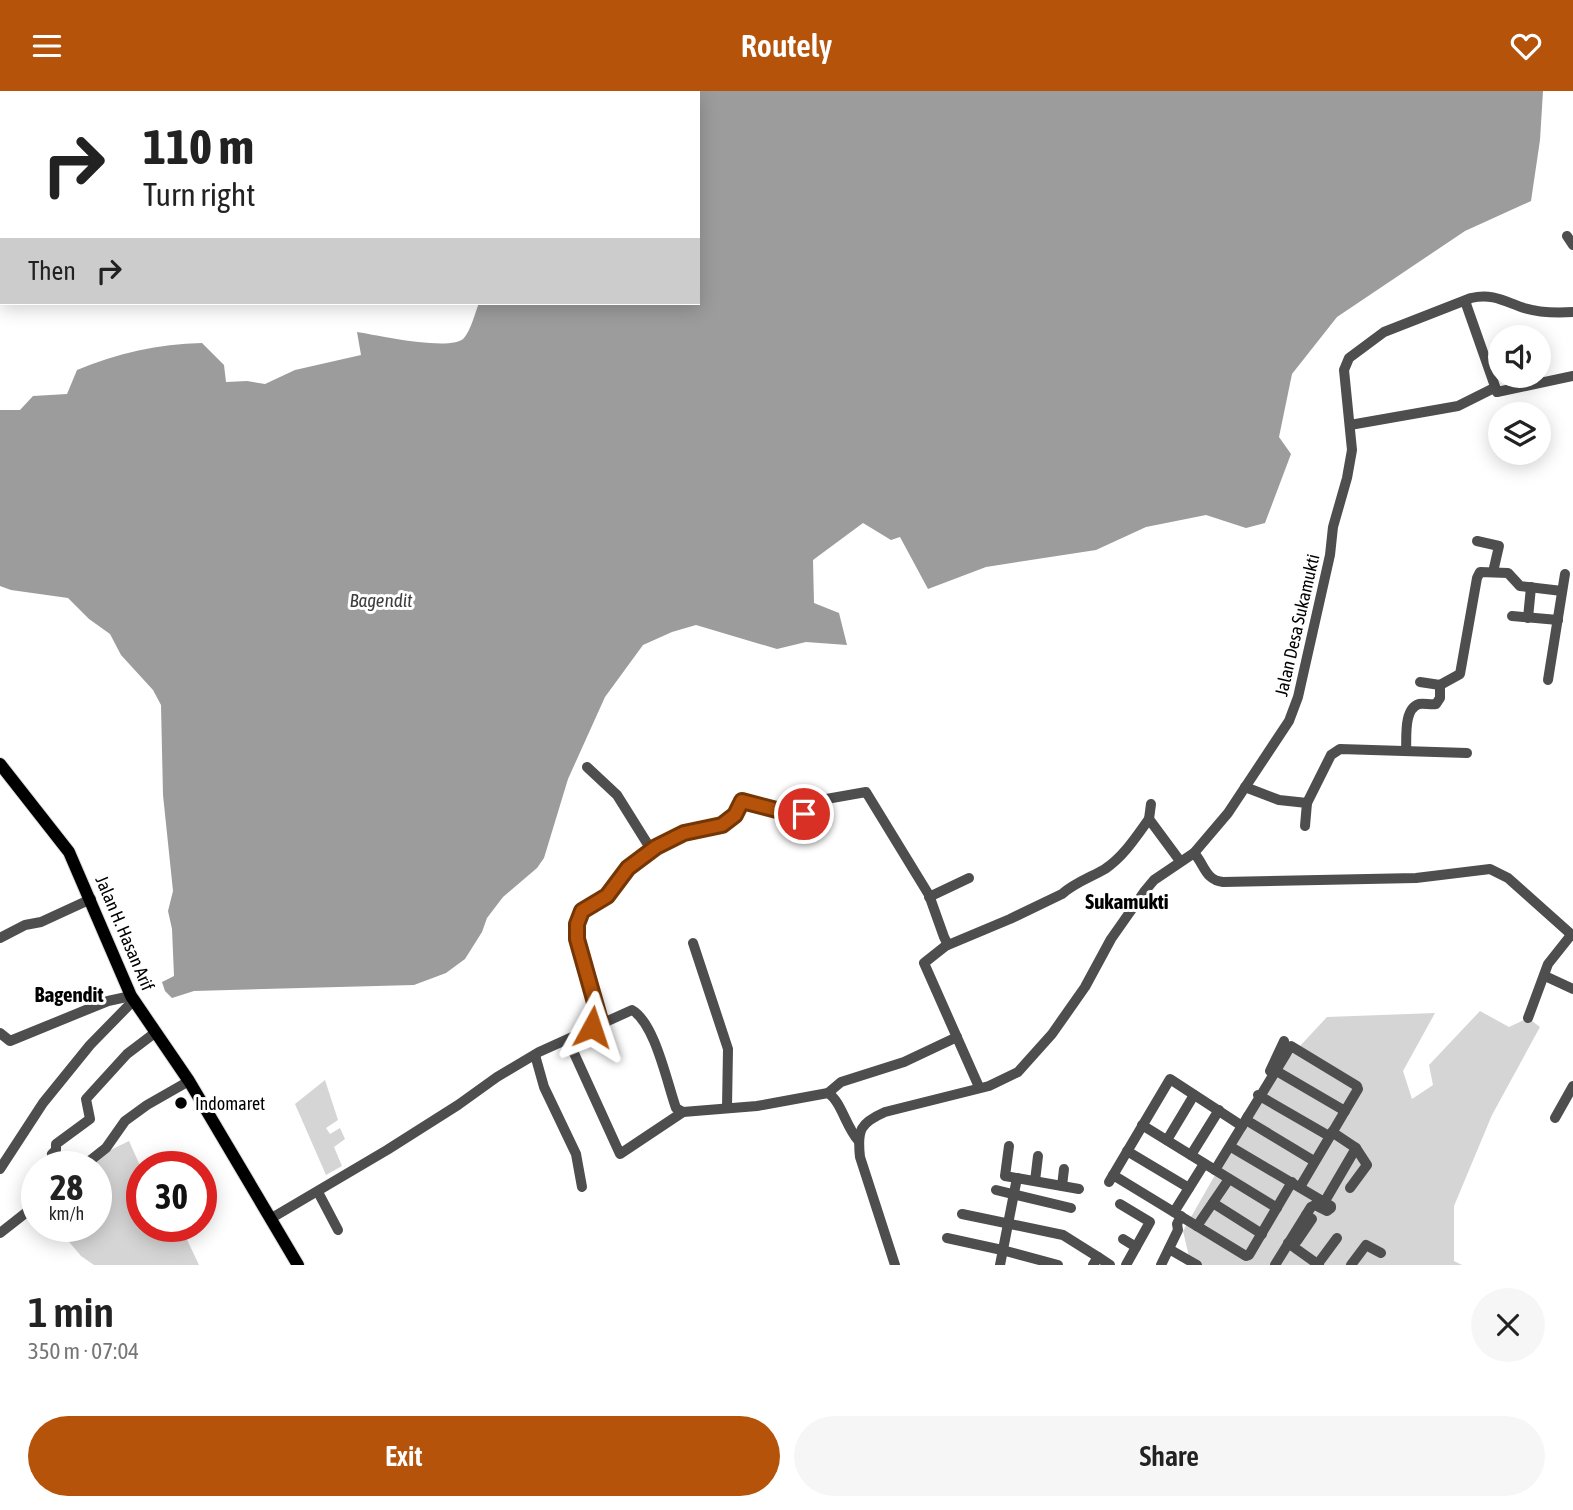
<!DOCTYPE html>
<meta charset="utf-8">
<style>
:root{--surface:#fff;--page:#f6f6f6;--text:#222;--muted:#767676;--accent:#b45309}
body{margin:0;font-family:"Asap Condensed",sans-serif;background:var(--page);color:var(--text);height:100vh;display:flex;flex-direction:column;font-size:26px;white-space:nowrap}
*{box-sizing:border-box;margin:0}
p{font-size:23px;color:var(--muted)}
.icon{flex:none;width:38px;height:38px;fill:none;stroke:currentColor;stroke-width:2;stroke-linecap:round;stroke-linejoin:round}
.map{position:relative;height:1174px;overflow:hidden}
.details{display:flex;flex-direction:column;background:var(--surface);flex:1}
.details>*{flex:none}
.hud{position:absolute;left:0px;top:0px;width:700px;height:214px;box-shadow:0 4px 18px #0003;background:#fff;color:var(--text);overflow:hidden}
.controls{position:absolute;left:1488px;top:234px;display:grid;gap:14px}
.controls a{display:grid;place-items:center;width:63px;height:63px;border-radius:50%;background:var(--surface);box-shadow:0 4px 18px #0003;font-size:35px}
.speed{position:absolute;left:21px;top:1060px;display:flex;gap:14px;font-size:35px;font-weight:700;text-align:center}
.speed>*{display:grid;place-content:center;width:91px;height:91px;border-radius:50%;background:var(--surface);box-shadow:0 4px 18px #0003;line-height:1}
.speed small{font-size:18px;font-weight:400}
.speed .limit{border:10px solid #d22;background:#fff;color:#111}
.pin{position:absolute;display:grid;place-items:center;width:60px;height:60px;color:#fff;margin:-30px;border:4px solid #fff;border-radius:50%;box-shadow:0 2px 7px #0007}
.me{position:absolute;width:77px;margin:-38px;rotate:5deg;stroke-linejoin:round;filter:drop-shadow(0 0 5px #0008)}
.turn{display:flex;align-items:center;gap:24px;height:147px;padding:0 28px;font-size:32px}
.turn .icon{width:91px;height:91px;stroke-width:2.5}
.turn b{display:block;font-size:49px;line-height:60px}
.then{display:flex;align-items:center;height:66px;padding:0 28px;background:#0003;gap:14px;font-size:26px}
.round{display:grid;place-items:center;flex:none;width:74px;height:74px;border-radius:37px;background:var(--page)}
.overview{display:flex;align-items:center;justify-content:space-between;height:119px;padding:0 28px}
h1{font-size:42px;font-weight:600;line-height:52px}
.action{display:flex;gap:14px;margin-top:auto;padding:14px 28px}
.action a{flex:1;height:80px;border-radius:42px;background:var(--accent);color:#fff;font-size:28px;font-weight:600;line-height:80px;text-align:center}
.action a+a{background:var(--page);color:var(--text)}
header{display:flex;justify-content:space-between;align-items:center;height:91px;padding:0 28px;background:var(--accent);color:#fff;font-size:32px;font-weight:600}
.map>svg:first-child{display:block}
.green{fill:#d5d5d5}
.water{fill:#9c9c9c}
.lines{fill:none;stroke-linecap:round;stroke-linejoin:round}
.major-casing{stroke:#dbdbdb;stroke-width:14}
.minor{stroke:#4e4e4e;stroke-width:10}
.major{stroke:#000;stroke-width:12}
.route-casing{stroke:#753606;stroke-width:18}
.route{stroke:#b45309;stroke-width:12}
.poi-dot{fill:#000;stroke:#fff;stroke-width:2.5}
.labels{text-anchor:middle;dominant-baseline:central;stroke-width:6;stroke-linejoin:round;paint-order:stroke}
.street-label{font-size:18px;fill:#000;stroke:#fff}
.poi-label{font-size:18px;fill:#000;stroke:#fff;text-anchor:start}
.water-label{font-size:19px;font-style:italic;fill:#3d3d3d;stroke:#fff}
.quarter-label{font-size:21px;font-weight:bold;fill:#000;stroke:#fff}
</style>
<header><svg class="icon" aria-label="menu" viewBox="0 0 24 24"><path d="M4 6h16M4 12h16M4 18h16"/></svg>Routely<svg class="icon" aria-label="heart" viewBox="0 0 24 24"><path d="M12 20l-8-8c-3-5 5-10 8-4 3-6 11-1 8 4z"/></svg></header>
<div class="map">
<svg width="1573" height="1174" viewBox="0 0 1573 1174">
<rect width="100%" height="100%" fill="#fff"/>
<!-- green -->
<g class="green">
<path d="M 1480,920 L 1509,936 L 1528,927 L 1540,936 L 1492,1024 L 1454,1115 L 1454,1170 L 1462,1174 L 1191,1174 L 1183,1140 L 1231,1056 L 1259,999 L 1327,926 L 1435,922 L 1403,980 L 1412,1008 L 1433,994 L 1429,974 Z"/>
<path d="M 325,989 L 338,1029 L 326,1037 L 330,1043 L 340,1037 L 345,1048 L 334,1056 L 342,1075 L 326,1084 L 295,1013 Z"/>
<path d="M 129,1050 L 142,1079 L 142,1136 L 181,1136 L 199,1174 L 94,1174 L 81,1165 L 59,1139 L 58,1136 L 96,1136 L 96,1076 L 85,1076 L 92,1068 Z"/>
</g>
<!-- water -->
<path class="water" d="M 595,0 L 1543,0 L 1540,49 L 1531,110 L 1465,140 L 1337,226 L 1292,283 L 1279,346 L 1291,363 L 1265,432 L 1246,437 L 1206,424 L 1146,436 L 1096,459 L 986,476 L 928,498 L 900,446 L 891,449 L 863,432 L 813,469 L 814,512 L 839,522 L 847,554 L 806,551 L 777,558 L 696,534 L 672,541 L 643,554 L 605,606 L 568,688 L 544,767 L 537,777 L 503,806 L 487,827 L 482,841 L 465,868 L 446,882 L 414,894 L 194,900 L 172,907 L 165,900 L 162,891 L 174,885 L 172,838 L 168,820 L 173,800 L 163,704 L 161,614 L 153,599 L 121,564 L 110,543 L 89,528 L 68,507 L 11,499 L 0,495 L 0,319 L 20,319 L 33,305 L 67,303 L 77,279 C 118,262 158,253 202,252 L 224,274 L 226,291 L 247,290 L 265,293 L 295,279 L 361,264 L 357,241 C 376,244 452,261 464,247 C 471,239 475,222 479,212 L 698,212 L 698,2 L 594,2 Z"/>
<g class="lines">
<!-- major casing -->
<g class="major-casing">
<path id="major" d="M 0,673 L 69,761 L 131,905 L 189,990 L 298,1174"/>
</g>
<!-- minor -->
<g class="minor">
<path d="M 55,0 L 55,2"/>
<path d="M 437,0 L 438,2"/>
<path d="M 539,0 L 539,2"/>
<path d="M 144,2 L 152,0"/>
<path d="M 334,2 L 337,0"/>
<path d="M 0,84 L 2,83"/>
<path d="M 1567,145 L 1573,154"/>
<path d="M 0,195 L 2,195"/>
<path d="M 1465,210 L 1497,301 L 1573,285"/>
<path d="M 1350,334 L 1458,315 L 1494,297"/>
<path d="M 1477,450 L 1499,455 L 1493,481"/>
<path d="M 1512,525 L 1558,529"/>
<path d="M 1528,527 L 1531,496"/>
<path d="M 1548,589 L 1565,483"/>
<path d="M 1420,591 L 1440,594"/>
<path d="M 1406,660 C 1407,648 1403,618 1419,613 C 1424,612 1431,614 1436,613 L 1440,607 L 1440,594 L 1460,583 L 1477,487 L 1480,481 L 1508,482 L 1520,495 L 1562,500"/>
<path d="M 587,676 L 617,704 L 652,760"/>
<path d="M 1245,696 L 1279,709 L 1307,712 L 1331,664 L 1340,658 L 1467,662"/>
<path d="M 1151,713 L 1149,728 L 1180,770"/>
<path d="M 1305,735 L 1307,712"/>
<path d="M 1194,762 C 1205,774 1205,789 1223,791 L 1416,787 L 1490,778 L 1508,787 L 1573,845"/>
<path d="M 929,806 L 969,787"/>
<path d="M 0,847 L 25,834 L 41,831 L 91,808"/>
<path d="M 693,852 L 728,958 L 727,1016"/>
<path d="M 948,853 L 924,872 L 979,996"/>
<path d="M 1545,885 L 1573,898"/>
<path d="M 1528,927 L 1548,873 L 1571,844"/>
<path d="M 601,933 L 577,848 L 577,833 L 582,820 L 607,805 L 628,777 L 656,756 L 684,742 L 721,734 L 735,724 L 742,710 L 800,725 L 815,710 L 866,701 L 929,804 L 944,846 L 948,854 L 1010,828 L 1062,803 C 1074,792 1091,786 1105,778 C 1124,765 1136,746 1149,728"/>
<path d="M 0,942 L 10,950 L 108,910 L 131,905"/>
<path d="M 568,949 L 620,1063 L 683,1021"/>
<path d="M 535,964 L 544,996 L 576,1063 L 582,1096"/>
<path d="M 1273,978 L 1345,1020"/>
<path d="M 1270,980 L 1284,950"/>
<path d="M 828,1002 L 841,991 L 904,971 L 957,946"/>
<path d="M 1258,1004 L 1329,1045"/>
<path d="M 1248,1025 L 1246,1029 L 1314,1070"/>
<path d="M 1555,1027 L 1573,995"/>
<path d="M 1142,1034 L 1215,1079 L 1291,955 L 1357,995 L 1358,998 L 1300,1096"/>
<path d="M 1332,1041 L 1356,1057 L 1367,1074 L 1350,1097"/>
<path d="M 1167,1049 L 1194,1004"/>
<path d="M 1009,1055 L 1005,1085 L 1079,1098"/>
<path d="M 1231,1056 L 1331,1115 L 1331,1117 L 1327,1120 L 1315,1114 L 1311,1116 L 1275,1174"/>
<path d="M 1127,1060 L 1189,1097"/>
<path d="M 1191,1064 L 1219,1019"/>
<path d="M 62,1076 L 52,1063 L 56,1059 L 56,1053 L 90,1028 L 86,1008 L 127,963 L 156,941"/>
<path d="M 82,1076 L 106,1057 L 125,1030 L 147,1014 L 189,990"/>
<path d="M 0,1078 L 43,1012 L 90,954 L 134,909"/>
<path d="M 1215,1079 L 1277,1117"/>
<path d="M 1113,1084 L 1246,1165 L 1249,1164 L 1292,1091"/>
<path d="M 1035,1090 L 1038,1065"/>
<path d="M 1109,1091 L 1170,988 L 1242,1035"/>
<path d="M 1062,1095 L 1064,1078"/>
<path d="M 996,1099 L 1071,1117"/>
<path d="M 318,1101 L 338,1139"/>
<path d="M 1325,1110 L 1356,1057"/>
<path d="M 1213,1112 L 1262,1143"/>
<path d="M 1120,1113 L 1150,1131 L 1126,1174"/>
<path d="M 1174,1121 L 1204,1073"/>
<path d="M 962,1123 L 1063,1144 L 1098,1166"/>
<path d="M 270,1128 L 387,1059 L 458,1014 L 497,986 L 539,961 L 632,919 C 655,932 667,992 676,1017 L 683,1021 L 757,1015 L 828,1002 C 841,1010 846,1036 858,1049"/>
<path d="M 1197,1135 L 1229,1088"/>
<path d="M 0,1142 L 37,1113"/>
<path d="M 947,1147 L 1002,1159 L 1058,1174"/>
<path d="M 1123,1148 L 1136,1156"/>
<path d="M 1297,1150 L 1312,1128 L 1306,1124"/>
<path d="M 1288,1152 L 1319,1174"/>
<path d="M 1169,1158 L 1197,1174"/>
<path d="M 895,1174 L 860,1066 C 857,1039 860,1032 885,1021 L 989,995 L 1018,981 L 1052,943 L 1085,896 L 1111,848 L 1144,801 L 1154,789 L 1194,762 L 1228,722 L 1289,630 L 1298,606 L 1330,464 L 1333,436 L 1347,387 L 1352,359 L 1344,279 L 1349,267 L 1384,241 L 1471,207 C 1492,202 1504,210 1524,217 C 1540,222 1556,222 1573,221"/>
<path d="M 1000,1174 L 1017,1087"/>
<path d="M 1093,1174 L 1098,1166 L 1110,1174"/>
<path d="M 1161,1174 L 1178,1139 L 1177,1133 L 1181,1125"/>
<path d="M 1317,1174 L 1337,1147"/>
<path d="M 1351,1174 L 1366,1154 L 1381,1162"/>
</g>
<!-- major -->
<use href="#major" class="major"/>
</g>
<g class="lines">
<!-- route casing -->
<g class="route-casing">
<path id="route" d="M 592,936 L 601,933 L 577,848 L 577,833 L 582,820 L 607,805 L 628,777 L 656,756 L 684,742 L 722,734 L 735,724 L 742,710 L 800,725 L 804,723"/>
</g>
<!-- route -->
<use href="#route" class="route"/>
</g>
<!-- markers -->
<circle class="poi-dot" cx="181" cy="1012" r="7"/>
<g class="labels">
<!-- street labels -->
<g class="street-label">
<text transform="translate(1297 534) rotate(-77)">Jalan Desa Sukamukti</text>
<text transform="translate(125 842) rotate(67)">Jalan H. Hasan Arif</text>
</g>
<!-- poi labels -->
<g class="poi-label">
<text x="195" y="1012">Indomaret</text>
</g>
<!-- water labels -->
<g class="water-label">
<text x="381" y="509">Bagendit</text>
</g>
<!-- quarter labels -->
<g class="quarter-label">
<text x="1127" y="810">Sukamukti</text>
<text x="69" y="903">Bagendit</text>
</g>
</g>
</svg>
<div class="controls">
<a><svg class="icon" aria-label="sound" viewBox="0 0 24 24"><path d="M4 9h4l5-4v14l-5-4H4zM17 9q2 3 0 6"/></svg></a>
<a><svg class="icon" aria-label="layers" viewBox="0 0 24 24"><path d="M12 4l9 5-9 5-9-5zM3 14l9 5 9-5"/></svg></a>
</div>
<div class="speed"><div>28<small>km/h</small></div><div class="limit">30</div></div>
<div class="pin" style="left:804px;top:723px;background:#d93025"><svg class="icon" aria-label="arrive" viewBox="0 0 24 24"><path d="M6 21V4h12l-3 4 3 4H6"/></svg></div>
<svg class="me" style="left:592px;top:936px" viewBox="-20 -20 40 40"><path d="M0-17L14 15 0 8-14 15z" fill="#b45309" stroke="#fff" stroke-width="4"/></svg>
<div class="hud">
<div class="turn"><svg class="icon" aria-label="right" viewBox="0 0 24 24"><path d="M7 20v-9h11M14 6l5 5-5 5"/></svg><div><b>110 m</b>Turn right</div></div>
<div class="then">Then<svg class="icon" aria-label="right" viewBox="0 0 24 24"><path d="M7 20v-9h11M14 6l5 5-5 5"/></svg></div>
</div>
</div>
<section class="details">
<div class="overview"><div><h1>1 min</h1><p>350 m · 07:04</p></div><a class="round"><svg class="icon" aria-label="close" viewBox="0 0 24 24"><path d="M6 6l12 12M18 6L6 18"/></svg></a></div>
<div class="action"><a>Exit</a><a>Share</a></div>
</section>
